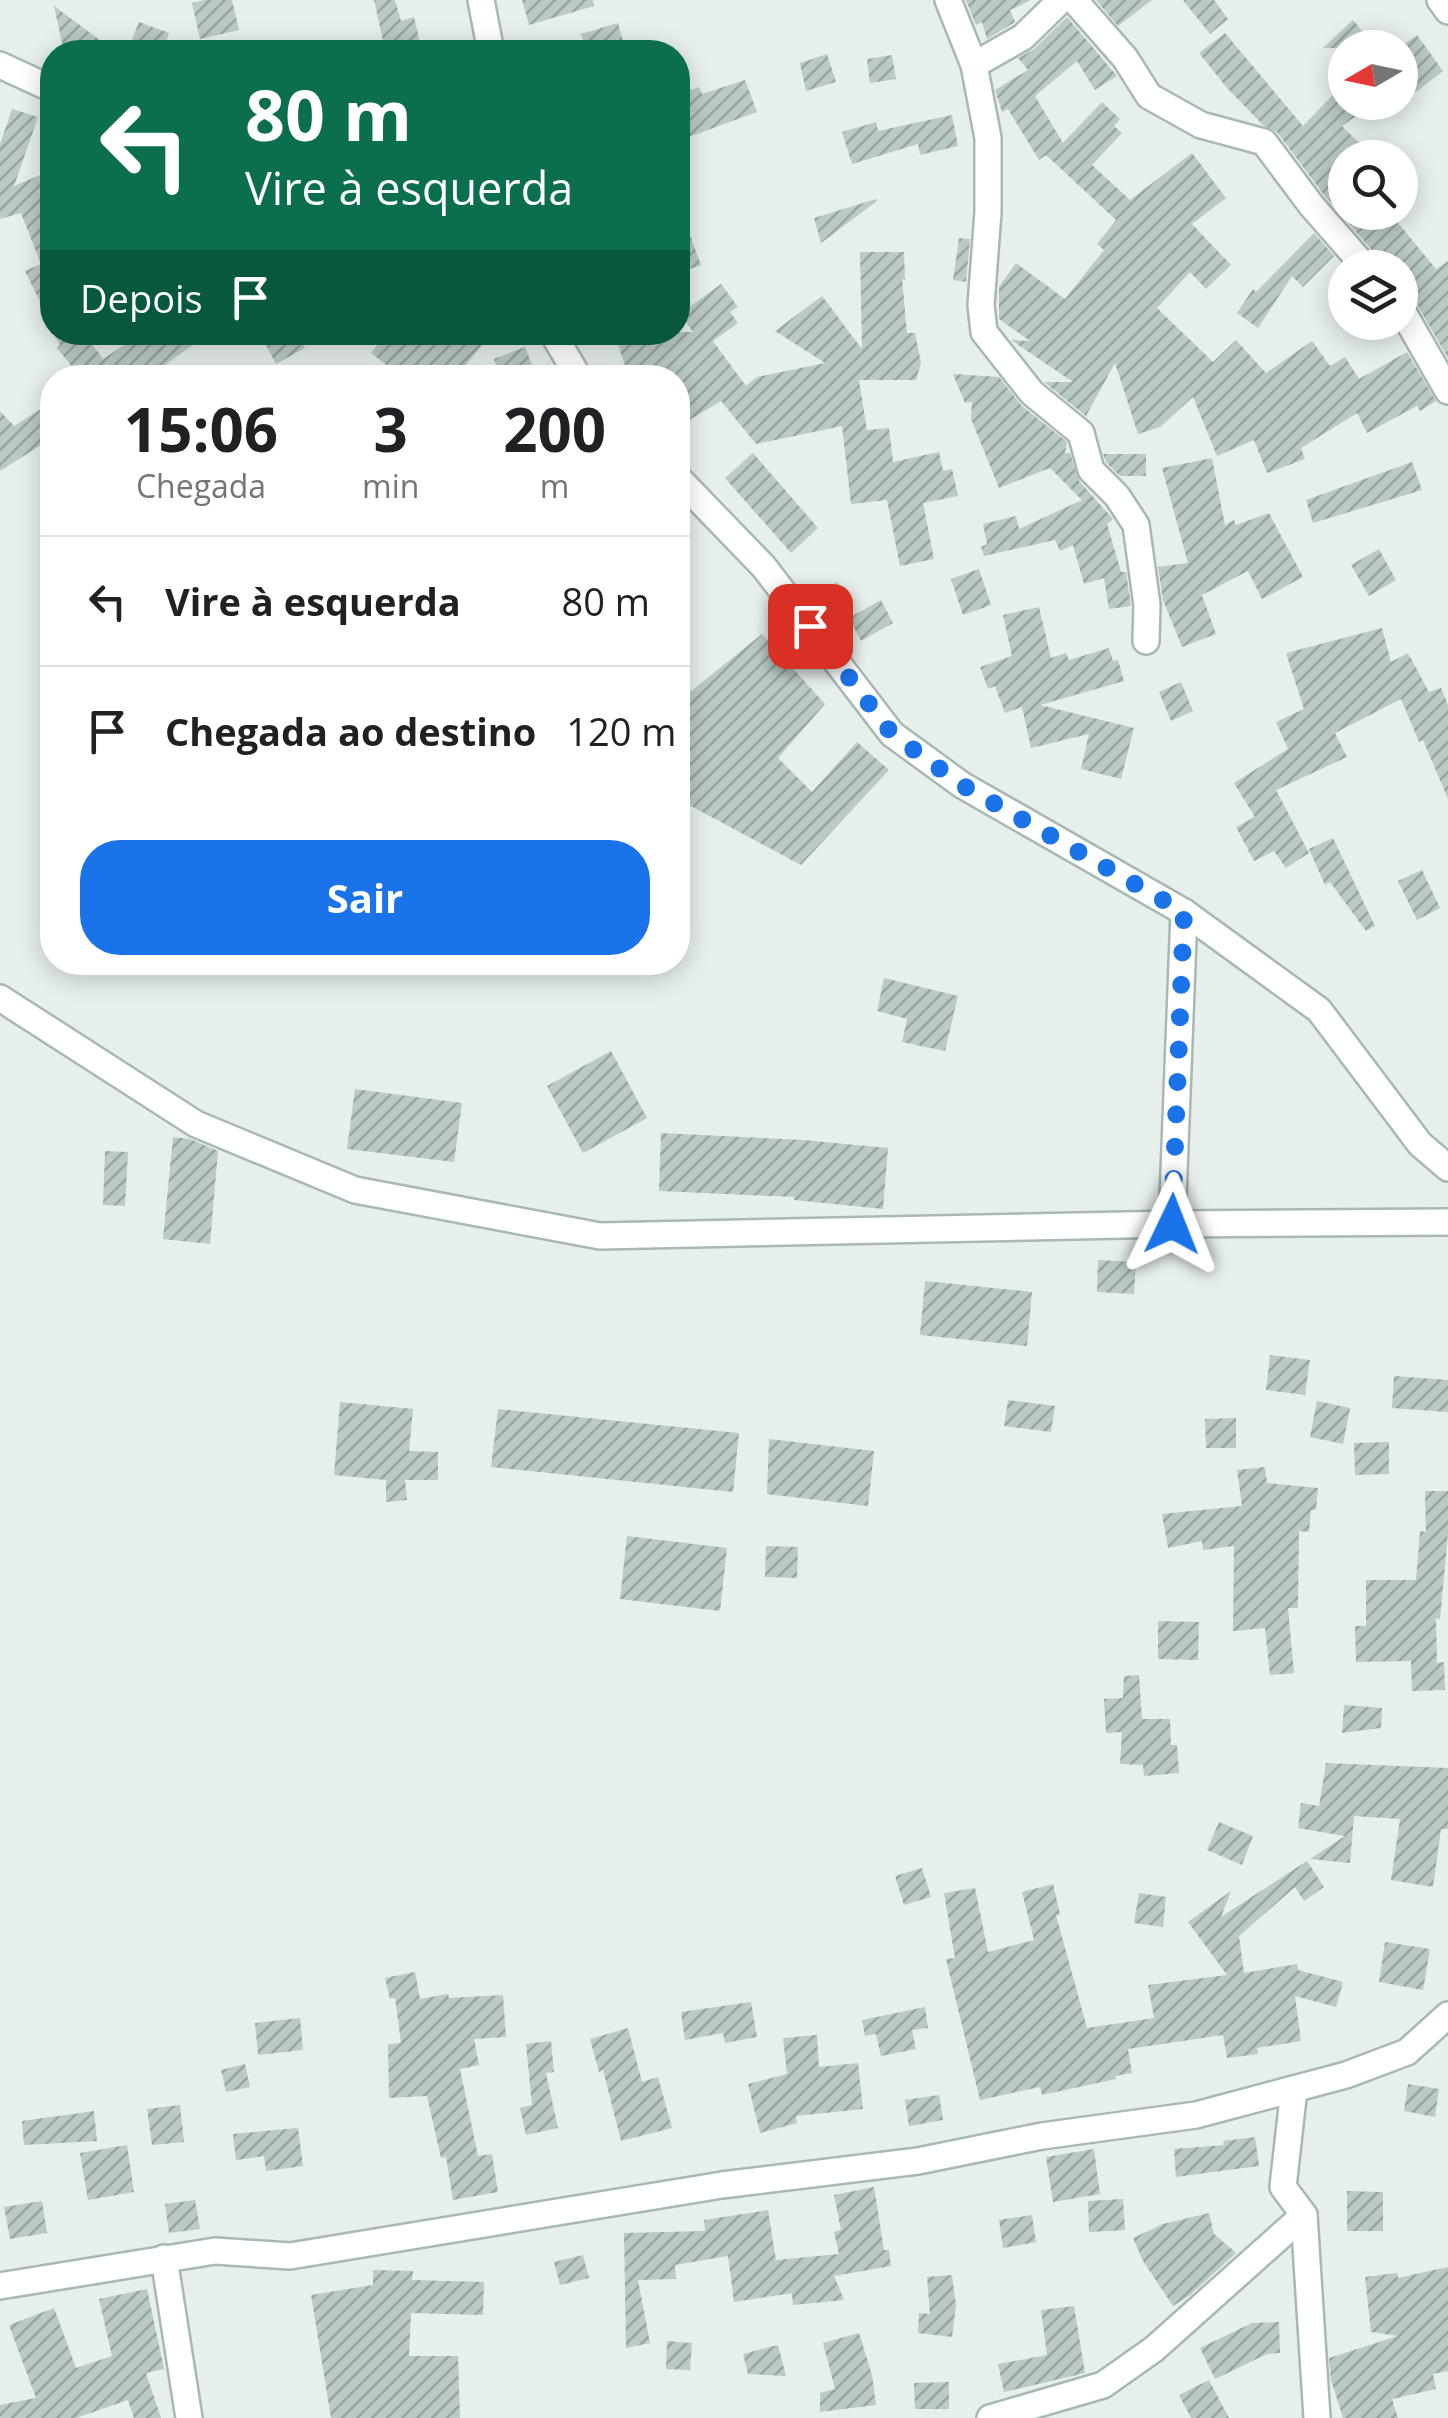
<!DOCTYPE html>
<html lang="pt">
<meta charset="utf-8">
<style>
:root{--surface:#fff;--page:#f2f2f2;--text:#202124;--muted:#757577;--line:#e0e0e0;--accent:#1a73e8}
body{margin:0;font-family:"Open Sans",sans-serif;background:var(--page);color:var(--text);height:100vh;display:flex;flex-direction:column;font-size:38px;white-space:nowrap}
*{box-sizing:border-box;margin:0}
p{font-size:32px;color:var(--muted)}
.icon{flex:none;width:55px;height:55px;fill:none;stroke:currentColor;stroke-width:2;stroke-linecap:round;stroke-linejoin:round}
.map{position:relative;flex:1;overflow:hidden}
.panel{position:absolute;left:40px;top:365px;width:650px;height:610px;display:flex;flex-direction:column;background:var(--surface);border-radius:40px;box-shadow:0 5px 25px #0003}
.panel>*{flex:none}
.top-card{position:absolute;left:40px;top:40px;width:650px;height:305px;border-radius:40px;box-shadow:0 5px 25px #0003;background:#0b6e4f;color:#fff;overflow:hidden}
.needle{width:65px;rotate:261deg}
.buttons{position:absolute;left:1328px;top:30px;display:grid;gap:20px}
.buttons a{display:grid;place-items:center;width:90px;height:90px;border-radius:50%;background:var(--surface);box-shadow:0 5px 25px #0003;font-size:50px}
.pin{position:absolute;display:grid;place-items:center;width:85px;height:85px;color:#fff;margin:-42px;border-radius:20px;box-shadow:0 5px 15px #0006}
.me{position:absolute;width:110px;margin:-55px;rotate:2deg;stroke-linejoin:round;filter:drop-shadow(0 0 8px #0008)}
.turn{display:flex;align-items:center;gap:35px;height:210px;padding:0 40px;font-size:45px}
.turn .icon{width:130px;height:130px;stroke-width:2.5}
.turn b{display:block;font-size:70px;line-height:85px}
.then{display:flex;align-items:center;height:95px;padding:0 40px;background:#0003;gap:20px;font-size:38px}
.eta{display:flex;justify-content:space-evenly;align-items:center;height:170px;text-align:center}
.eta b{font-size:60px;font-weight:700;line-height:70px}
.action{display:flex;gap:20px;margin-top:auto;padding:20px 40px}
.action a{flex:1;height:115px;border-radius:40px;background:var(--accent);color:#fff;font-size:40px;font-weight:700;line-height:115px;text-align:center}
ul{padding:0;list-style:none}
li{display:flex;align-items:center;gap:30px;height:130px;padding:0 40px;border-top:2px solid var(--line)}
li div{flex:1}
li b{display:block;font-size:38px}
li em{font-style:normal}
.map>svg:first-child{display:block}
.building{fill:url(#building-hatch)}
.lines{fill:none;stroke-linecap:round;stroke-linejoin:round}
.minor-casing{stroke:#a8b8b2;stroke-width:30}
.minor{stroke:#fff;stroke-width:25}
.route{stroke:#1a73e8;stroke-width:18;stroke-dasharray:0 32.4}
</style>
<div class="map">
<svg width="1448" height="2418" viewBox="0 0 1448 2418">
<defs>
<pattern id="building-hatch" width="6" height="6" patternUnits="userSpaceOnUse" patternTransform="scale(2.5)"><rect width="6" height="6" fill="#bbcac4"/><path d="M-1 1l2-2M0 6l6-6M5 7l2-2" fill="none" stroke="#98a6a0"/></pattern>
</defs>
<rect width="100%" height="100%" fill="#e6efeb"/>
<!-- building -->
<g class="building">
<path d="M 205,0 L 232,0 L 239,30 L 200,39 L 192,3 Z"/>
<path d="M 374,0 L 395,0 L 401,21 L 414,17 L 420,42 L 385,50 Z"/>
<path d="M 522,0 L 593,0 L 594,6 L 529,25 Z"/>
<path d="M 966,0 L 1031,0 L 1010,10 L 1015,22 L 987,39 L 982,22 L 976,25 Z"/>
<path d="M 1096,0 L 1152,0 L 1118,26 Z"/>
<path d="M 1183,0 L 1214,0 L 1228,19 L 1210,34 Z"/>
<path d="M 54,6 L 116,52 L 64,52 Z"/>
<path d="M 1067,17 L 1117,76 L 1095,90 L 1077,61 L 1035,96 L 1063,143 L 1102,102 L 1120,119 L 1114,126 L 1122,133 L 1092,165 L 1130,200 L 1192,153 L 1226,198 L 1192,224 L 1231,265 L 1206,289 L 1190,272 L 1157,308 L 1213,362 L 1236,340 L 1266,373 L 1312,341 L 1330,366 L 1345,357 L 1359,379 L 1407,352 L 1436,401 L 1420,411 L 1417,406 L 1367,433 L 1357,413 L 1301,448 L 1305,459 L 1267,473 L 1254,440 L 1217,456 L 1193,397 L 1160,427 L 1138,434 L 1115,363 L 1086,416 L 1044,382 L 1073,382 L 1011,340 L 1030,341 L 999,319 L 999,287 L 1016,263 L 1065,299 L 1104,250 L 1097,244 L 1116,220 L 1046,155 L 1039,160 L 1008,109 L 1002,112 L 995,90 L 1028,70 L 1018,58 L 1034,49 Z"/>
<path d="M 1353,20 L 1377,48 L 1323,48 Z"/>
<path d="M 139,22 L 169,33 L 163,52 L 127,52 Z"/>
<path d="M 618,23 L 625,48 L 608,52 L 587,52 L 581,34 Z"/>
<path d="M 1225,33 L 1303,126 L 1345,82 L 1345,102 L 1376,102 L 1342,126 L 1362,146 L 1350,158 L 1345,158 L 1345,212 L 1389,212 L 1436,269 L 1448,261 L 1448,358 L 1414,299 L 1400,281 L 1400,268 L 1382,268 L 1378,257 L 1324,195 L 1277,132 L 1263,125 L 1227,88 L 1199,53 Z"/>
<path d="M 1417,35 L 1443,71 L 1412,95 L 1400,79 L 1400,47 Z"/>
<path d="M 827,54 L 836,82 L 806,91 L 800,63 Z"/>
<path d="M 892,55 L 896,79 L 870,83 L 867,59 Z"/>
<path d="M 745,80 L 757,112 L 678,141 L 678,95 L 699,87 L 702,94 Z"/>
<path d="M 12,109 L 38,117 L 14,186 L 52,170 L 52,326 L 25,271 L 41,264 L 21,213 L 0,219 L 0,144 Z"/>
<path d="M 952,115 L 958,146 L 920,155 L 918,144 L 852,164 L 842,132 L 876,122 L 878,131 Z"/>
<path d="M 876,199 L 877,201 L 821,243 L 814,218 Z"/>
<path d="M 680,208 L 701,265 L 678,273 L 678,209 Z"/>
<path d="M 1314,233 L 1334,256 L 1303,287 L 1292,276 L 1258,328 L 1237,313 L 1253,289 L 1256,292 Z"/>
<path d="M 959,238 L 970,239 L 966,282 L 953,280 Z"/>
<path d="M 860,252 L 904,252 L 905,280 L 902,279 L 907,333 L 915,333 L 921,363 L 916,380 L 859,380 L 867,430 L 889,428 L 893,462 L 939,452 L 943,471 L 952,469 L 958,496 L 923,503 L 934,559 L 900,566 L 887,500 L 851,504 L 842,426 L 756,444 L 721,401 L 678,427 L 678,378 L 629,378 L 614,332 L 693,332 L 680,314 L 721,284 L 738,307 L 730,312 L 738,323 L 713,341 L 746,386 L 757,377 L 825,363 L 775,331 L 822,296 L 862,349 Z"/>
<path d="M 52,332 L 83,332 L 103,359 L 144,332 L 211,332 L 166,364 L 170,378 L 72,378 L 78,374 L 57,348 L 60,345 Z"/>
<path d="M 289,332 L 297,332 L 305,348 L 276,364 L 266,345 Z"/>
<path d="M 387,332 L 493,332 L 455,378 L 403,378 L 371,353 Z"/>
<path d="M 525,347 L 537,378 L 501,378 L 494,359 Z"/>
<path d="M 953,374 L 999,377 L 1022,406 L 1067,442 L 1065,453 L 1070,453 L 1079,481 L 1113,519 L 1107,524 L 1121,572 L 1126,572 L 1131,606 L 1109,609 L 1104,578 L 1084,584 L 1073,545 L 1060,551 L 1055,540 L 984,556 L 981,547 L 987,544 L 983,524 L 1016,516 L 1019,529 L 1082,500 L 1050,468 L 999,488 L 971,419 L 972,402 L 965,403 Z"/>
<path d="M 52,402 L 52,438 L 0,471 L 0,411 L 14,426 Z"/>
<path d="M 753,453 L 818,528 L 791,553 L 725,478 Z"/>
<path d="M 1103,454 L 1146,454 L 1146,476 L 1120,476 L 1106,462 Z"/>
<path d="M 1212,458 L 1225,525 L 1234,520 L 1236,525 L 1269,513 L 1303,577 L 1262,599 L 1248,571 L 1202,595 L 1216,634 L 1182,647 L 1163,600 L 1158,567 L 1188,563 L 1162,468 Z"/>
<path d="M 1412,462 L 1422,490 L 1313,523 L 1306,500 Z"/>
<path d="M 1379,549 L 1396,580 L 1369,596 L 1351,565 Z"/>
<path d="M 979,569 L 991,605 L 963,615 L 951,579 Z"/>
<path d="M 837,582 L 853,608 L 831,622 L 815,596 Z"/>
<path d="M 881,600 L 893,623 L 861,641 L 849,618 Z"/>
<path d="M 1039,607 L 1051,658 L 1066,653 L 1069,660 L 1109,648 L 1113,661 L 1118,660 L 1124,681 L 1040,705 L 1134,728 L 1121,779 L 1081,769 L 1089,734 L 1031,748 L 1022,707 L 1005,713 L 995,686 L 988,689 L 980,667 L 1012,656 L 1003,615 Z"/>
<path d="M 1382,628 L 1391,662 L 1408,653 L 1429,692 L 1441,688 L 1448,705 L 1448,799 L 1423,740 L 1419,742 L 1401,699 L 1335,733 L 1347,757 L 1276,790 L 1309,853 L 1286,868 L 1274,851 L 1254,861 L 1236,827 L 1255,817 L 1234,783 L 1288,749 L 1276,722 L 1304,709 L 1286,653 Z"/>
<path d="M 762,634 L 825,704 L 778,758 L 812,792 L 857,742 L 889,770 L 801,865 L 678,799 L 678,681 L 690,692 Z"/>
<path d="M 1181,682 L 1193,711 L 1171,721 L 1159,692 Z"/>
<path d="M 1333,838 L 1375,926 L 1366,931 L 1330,882 L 1325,885 L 1309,849 Z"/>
<path d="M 1422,870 L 1440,908 L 1417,920 L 1398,881 Z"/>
<path d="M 884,978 L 958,996 L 945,1051 L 902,1042 L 907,1019 L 877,1011 Z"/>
<path d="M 611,1051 L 647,1118 L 583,1153 L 547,1086 Z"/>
<path d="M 355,1089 L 462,1103 L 454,1162 L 347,1149 Z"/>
<path d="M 661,1133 L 803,1140 L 888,1148 L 883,1209 L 794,1200 L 794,1197 L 659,1191 Z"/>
<path d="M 173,1137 L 190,1139 L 218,1151 L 210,1244 L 163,1239 Z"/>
<path d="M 105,1151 L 128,1152 L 125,1206 L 103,1205 Z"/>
<path d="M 1098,1260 L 1136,1262 L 1134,1294 L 1097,1292 Z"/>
<path d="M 925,1281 L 1032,1292 L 1027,1346 L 920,1335 Z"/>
<path d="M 1270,1355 L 1310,1360 L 1305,1395 L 1266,1390 Z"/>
<path d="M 1394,1376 L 1448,1380 L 1448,1412 L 1392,1408 Z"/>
<path d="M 1008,1400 L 1055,1406 L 1051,1432 L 1004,1426 Z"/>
<path d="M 1317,1401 L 1350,1408 L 1343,1444 L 1310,1437 Z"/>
<path d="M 340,1402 L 413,1409 L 409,1451 L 438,1452 L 438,1480 L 405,1480 L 407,1500 L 386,1502 L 386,1480 L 334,1475 Z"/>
<path d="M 498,1409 L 739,1433 L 733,1492 L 491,1467 Z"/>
<path d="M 1236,1418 L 1236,1448 L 1206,1448 L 1205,1419 Z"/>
<path d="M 769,1439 L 874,1451 L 868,1506 L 767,1494 Z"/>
<path d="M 1389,1442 L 1389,1474 L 1355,1475 L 1354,1443 Z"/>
<path d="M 1265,1467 L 1267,1483 L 1318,1488 L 1316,1510 L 1311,1510 L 1309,1532 L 1299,1531 L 1298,1608 L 1288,1608 L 1294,1673 L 1270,1675 L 1265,1628 L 1233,1631 L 1234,1546 L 1203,1550 L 1202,1541 L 1168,1548 L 1162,1514 L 1242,1506 L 1237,1470 Z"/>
<path d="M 1425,1491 L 1448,1491 L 1448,1533 L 1440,1619 L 1436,1618 L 1437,1663 L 1444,1662 L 1445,1690 L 1412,1691 L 1411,1661 L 1356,1662 L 1355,1626 L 1366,1626 L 1366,1580 L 1416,1580 L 1420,1531 L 1426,1532 Z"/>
<path d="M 627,1536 L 727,1548 L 720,1611 L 620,1599 Z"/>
<path d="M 766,1546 L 798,1547 L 797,1578 L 765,1577 Z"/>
<path d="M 1158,1621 L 1199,1622 L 1198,1660 L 1158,1659 Z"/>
<path d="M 1139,1675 L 1142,1719 L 1170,1719 L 1171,1745 L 1177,1745 L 1179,1773 L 1144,1776 L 1143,1765 L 1120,1764 L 1122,1732 L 1106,1733 L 1104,1699 L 1123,1698 L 1124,1676 Z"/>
<path d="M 1344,1705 L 1382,1708 L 1381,1728 L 1342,1733 Z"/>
<path d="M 1326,1763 L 1448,1768 L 1448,1829 L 1441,1829 L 1433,1887 L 1391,1880 L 1400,1819 L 1354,1816 L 1350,1863 L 1310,1859 L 1345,1836 L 1298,1828 L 1301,1803 L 1319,1806 Z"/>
<path d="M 1219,1822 L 1253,1836 L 1242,1865 L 1207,1850 Z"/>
<path d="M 1307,1861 L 1324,1887 L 1304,1901 L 1295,1887 L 1239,1936 L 1244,1973 L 1297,1964 L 1298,1970 L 1343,1982 L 1336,2007 L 1295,1996 L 1301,2041 L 1257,2048 L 1258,2054 L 1227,2058 L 1223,2035 L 1128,2049 L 1132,2073 L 1115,2076 L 1116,2079 L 1042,2095 L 1040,2087 L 980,2100 L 946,1959 L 955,1958 L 944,1893 L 975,1888 L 988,1952 L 1034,1940 L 1022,1892 L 1053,1884 L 1060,1914 L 1056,1915 L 1087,2028 L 1154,2018 L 1148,1985 L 1227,1975 L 1188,1922 L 1231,1891 L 1221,1917 Z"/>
<path d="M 922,1868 L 931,1897 L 904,1905 L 895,1876 Z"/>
<path d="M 1139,1893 L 1166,1897 L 1163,1927 L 1134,1923 Z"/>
<path d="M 1385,1942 L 1430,1949 L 1423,1990 L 1379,1982 Z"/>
<path d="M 415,1972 L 420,1999 L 448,1994 L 449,1998 L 503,1995 L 506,2037 L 474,2039 L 479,2065 L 460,2069 L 478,2156 L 492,2154 L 498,2192 L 453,2200 L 446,2157 L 441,2158 L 427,2096 L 389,2098 L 388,2044 L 401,2043 L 395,1998 L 390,1999 L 385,1978 Z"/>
<path d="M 751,2002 L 757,2037 L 725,2043 L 723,2033 L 685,2040 L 681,2012 Z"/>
<path d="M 925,2007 L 928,2028 L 912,2030 L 916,2049 L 881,2056 L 876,2034 L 865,2036 L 862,2020 Z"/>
<path d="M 300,2018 L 303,2050 L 258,2055 L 255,2023 Z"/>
<path d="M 628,2028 L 642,2082 L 658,2077 L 672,2128 L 621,2141 L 603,2070 L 599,2072 L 590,2039 Z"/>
<path d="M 817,2035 L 819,2067 L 858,2063 L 863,2109 L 796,2116 L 797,2123 L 760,2133 L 748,2084 L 787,2074 L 783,2038 Z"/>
<path d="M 551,2041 L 554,2072 L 546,2073 L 558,2128 L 526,2135 L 520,2108 L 532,2105 L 526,2044 Z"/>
<path d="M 245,2064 L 250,2087 L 226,2092 L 221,2070 Z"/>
<path d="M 1408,2084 L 1439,2089 L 1435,2117 L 1404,2111 Z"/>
<path d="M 939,2095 L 943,2120 L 909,2126 L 905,2100 Z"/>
<path d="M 180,2105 L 184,2142 L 152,2145 L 147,2109 Z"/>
<path d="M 94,2111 L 97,2141 L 24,2145 L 22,2121 Z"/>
<path d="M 298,2128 L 303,2166 L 266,2171 L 264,2156 L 236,2160 L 233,2134 Z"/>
<path d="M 1255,2137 L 1259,2166 L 1176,2177 L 1174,2149 L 1224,2145 L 1223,2141 Z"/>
<path d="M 127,2145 L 134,2192 L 88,2200 L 80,2153 Z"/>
<path d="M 1094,2149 L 1100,2194 L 1053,2202 L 1046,2157 Z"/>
<path d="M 874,2187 L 884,2250 L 889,2250 L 891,2266 L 834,2276 L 844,2300 L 793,2305 L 792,2293 L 734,2302 L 728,2256 L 675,2265 L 676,2279 L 638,2280 L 650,2343 L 626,2348 L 624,2233 L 705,2231 L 704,2220 L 768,2210 L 776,2260 L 839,2254 L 834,2232 L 841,2230 L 834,2195 Z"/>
<path d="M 1347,2191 L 1383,2192 L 1383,2231 L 1347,2231 Z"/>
<path d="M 1123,2199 L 1125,2230 L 1089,2232 L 1088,2201 Z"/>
<path d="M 195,2200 L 200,2229 L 169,2233 L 165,2204 Z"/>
<path d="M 42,2201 L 47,2233 L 10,2239 L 4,2207 Z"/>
<path d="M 1209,2213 L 1214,2234 L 1236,2253 L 1190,2295 L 1173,2306 L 1143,2261 L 1133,2238 L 1163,2224 Z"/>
<path d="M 1032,2215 L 1036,2242 L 1003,2248 L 999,2220 Z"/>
<path d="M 583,2255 L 589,2278 L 560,2285 L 554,2262 Z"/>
<path d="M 1448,2267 L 1448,2371 L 1433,2374 L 1436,2389 L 1392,2399 L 1398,2418 L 1343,2418 L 1331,2380 L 1329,2358 L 1398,2336 L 1371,2332 L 1365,2277 L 1397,2273 L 1398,2278 Z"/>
<path d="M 373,2270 L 413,2271 L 412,2280 L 484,2282 L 483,2315 L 411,2313 L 409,2356 L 458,2356 L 460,2418 L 331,2418 L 311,2295 L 373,2285 Z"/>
<path d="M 952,2275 L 956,2305 L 952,2337 L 918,2333 L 919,2313 L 930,2314 L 927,2277 Z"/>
<path d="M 147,2289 L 164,2369 L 146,2373 L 161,2418 L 134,2418 L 128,2400 L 76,2418 L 0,2418 L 0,2405 L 36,2398 L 9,2325 L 54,2308 L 76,2368 L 112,2356 L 99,2299 Z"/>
<path d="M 1074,2306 L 1085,2373 L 1004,2392 L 998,2364 L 1047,2355 L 1041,2310 Z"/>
<path d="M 1279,2322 L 1280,2353 L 1267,2354 L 1215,2379 L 1200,2348 L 1252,2323 Z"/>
<path d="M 859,2333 L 872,2375 L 876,2405 L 820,2412 L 820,2393 L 835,2389 L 823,2343 Z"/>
<path d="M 667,2341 L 692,2343 L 690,2370 L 666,2369 Z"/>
<path d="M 778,2345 L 786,2376 L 748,2374 L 743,2354 Z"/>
<path d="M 1209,2380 L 1229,2418 L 1191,2418 L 1179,2395 Z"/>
<path d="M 949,2382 L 949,2409 L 915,2409 L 914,2383 Z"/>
</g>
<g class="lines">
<!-- minor casing -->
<g class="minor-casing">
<g id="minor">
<path d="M 481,0 L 491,52"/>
<path d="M 948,0 L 974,65 L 988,138 L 988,212 L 981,305 L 984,332 L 1032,393 L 1081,433 L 1091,470 L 1117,496 L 1136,525 L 1147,605 L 1146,641"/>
<path d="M 1074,0 L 1125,58 L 1149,96 L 1201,125 L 1264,142 L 1311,205 L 1366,268"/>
<path d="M 1440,0 L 1448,11"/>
<path d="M 0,65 L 52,89"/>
<path d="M 974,65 L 1023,37 L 1061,0"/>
<path d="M 1400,307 L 1448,391"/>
<path d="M 552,332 L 579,378"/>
<path d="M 678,478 L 764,567 L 892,734 L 962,785 L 1184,912 L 1319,1010 L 1420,1144 L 1448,1168"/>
<path d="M 0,998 L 196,1124 L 355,1190 L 600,1236 L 1172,1224 L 1184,912"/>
<path d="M 1172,1224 L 1448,1222"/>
<path d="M 1294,2089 L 1283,2187 L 1304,2215 L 1317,2418"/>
<path d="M 164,2258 L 189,2418"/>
<path d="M 0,2286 L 215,2251 L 290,2256 L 722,2185 L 918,2161 L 1042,2136 L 1196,2115 L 1346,2075 L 1407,2052 L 1448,2015"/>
<path d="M 990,2418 L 1103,2385 L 1154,2349 L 1304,2215"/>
</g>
</g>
<!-- minor -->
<use href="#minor" class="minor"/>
</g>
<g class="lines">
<!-- route -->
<path class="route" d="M 810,626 L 892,734 L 962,785 L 1184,912 L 1172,1224"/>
</g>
</svg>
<div class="buttons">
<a><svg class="needle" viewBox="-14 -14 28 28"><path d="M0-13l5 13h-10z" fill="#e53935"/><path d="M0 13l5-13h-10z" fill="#757577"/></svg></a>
<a><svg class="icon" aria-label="search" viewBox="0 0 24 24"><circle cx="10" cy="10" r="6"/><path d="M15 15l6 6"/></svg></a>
<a><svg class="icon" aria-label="layers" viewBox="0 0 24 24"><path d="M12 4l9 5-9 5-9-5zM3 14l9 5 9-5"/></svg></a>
</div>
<div class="pin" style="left:810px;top:626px;background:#d93025"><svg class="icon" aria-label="arrive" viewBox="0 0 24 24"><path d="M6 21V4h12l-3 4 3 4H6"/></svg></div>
<svg class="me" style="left:1172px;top:1224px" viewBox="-20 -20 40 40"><path d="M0-17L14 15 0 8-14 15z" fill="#1a73e8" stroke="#fff" stroke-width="4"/></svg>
<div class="top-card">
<div class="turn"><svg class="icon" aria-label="left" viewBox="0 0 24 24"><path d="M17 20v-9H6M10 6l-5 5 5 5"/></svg><div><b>80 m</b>Vire à esquerda</div></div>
<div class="then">Depois<svg class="icon" aria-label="arrive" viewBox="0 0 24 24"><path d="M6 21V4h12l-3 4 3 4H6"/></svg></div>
</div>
<section class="panel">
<div class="eta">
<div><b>15:06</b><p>Chegada</p></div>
<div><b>3</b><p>min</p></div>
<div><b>200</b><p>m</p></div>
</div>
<ul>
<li><svg class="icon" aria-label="left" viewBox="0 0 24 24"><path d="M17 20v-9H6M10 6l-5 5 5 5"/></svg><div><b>Vire à esquerda</b></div><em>80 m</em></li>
<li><svg class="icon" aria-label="arrive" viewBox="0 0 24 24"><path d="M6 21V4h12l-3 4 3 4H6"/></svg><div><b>Chegada ao destino</b></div><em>120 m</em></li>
</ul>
<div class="action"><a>Sair</a></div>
</section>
</div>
